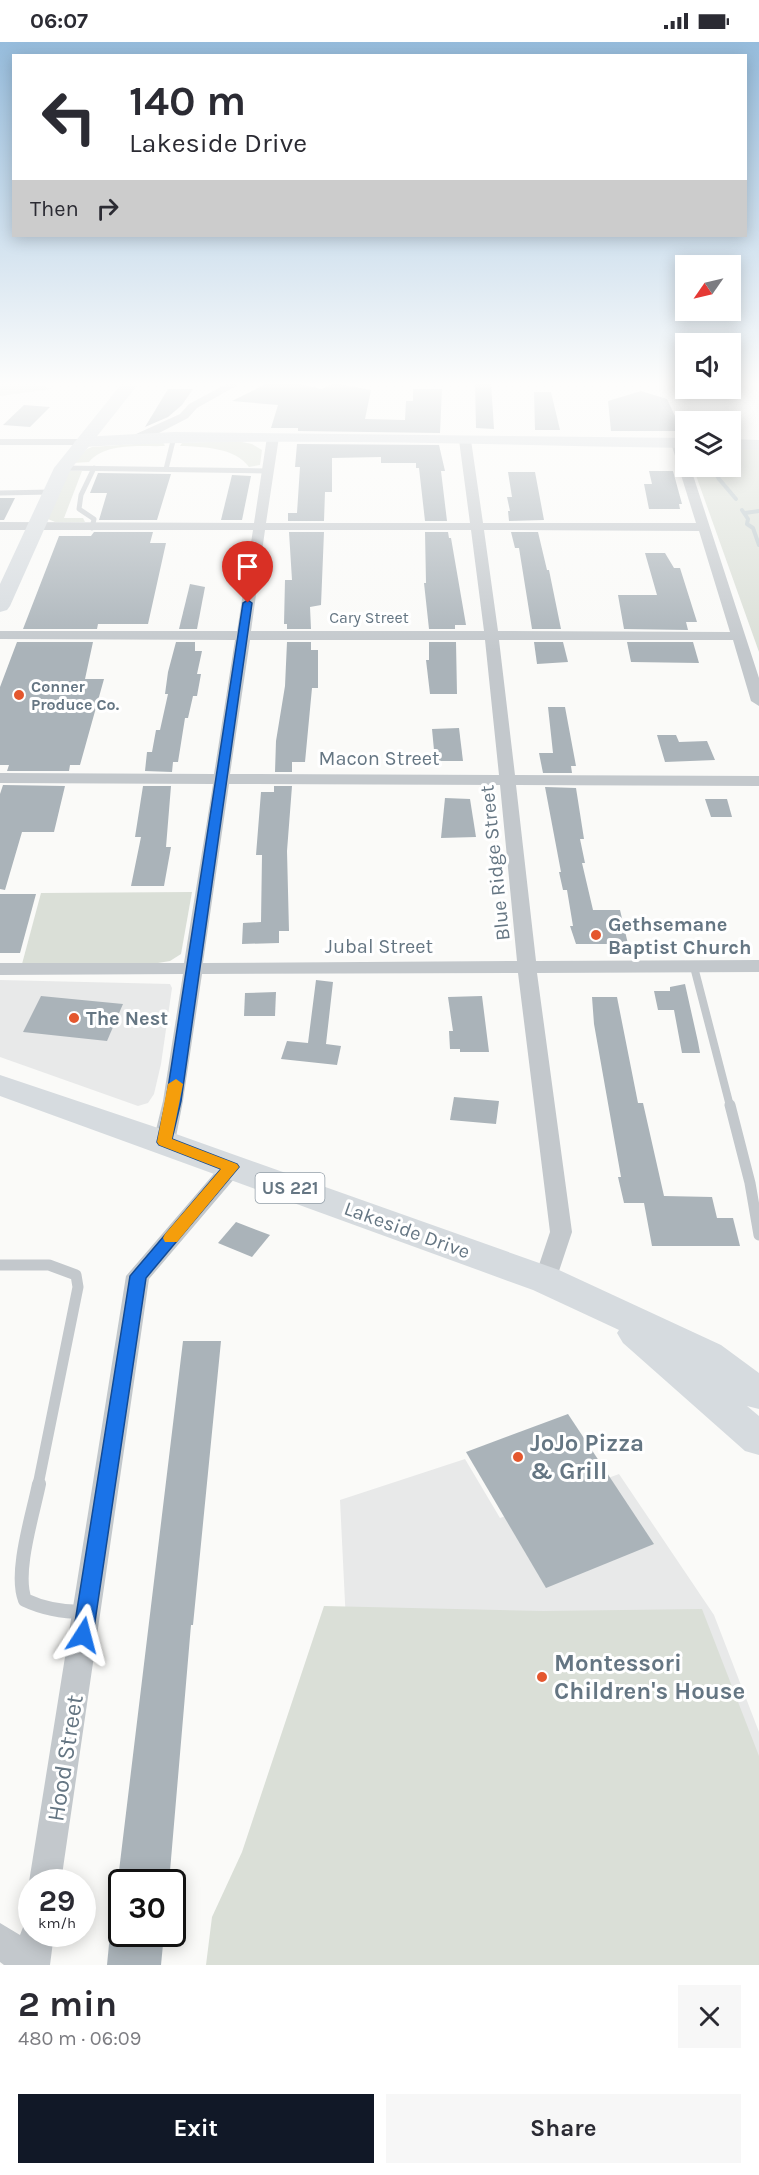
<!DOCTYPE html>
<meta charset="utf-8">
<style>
:root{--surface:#fff;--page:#f7f7f7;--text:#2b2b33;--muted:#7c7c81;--accent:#111827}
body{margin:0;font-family:Karla,sans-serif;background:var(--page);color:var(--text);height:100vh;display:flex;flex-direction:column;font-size:22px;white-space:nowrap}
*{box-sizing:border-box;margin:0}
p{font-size:20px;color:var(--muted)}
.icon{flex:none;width:33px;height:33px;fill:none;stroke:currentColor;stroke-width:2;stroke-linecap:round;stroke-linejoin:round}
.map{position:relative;height:1923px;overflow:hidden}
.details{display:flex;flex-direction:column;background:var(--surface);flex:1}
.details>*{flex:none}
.banner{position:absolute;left:12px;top:12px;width:735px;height:183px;border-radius:0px;box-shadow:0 3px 15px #0003;background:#fff;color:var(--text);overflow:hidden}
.needle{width:39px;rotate:236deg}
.fabs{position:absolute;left:675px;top:213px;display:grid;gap:12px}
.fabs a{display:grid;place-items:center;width:66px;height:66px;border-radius:0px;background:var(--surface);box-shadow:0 3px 15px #0003;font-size:30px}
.speed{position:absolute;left:18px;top:1827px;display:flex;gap:12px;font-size:30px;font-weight:700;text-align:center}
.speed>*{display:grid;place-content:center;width:78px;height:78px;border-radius:50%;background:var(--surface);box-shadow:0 3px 15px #0003;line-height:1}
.speed small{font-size:15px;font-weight:400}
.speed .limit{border:3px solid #111;border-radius:9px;background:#fff;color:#111}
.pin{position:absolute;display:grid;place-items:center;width:51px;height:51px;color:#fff;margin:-62px -26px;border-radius:50% 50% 50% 0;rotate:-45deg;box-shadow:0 0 6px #0007}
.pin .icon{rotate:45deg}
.me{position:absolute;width:66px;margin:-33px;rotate:9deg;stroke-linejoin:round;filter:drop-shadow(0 0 4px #0008)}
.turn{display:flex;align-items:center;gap:21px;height:126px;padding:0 18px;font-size:27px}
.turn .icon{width:78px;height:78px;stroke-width:2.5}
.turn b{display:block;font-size:42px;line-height:51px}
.then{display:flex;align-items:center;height:57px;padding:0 18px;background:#0003;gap:12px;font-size:22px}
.round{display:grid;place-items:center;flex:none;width:63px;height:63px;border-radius:0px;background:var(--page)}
.headline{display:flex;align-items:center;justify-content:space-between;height:102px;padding:0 18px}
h1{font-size:36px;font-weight:700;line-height:45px}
.action{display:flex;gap:12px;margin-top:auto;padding:12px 18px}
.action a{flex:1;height:69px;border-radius:0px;background:var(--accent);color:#fff;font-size:24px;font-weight:700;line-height:69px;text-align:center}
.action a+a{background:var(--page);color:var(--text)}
.status{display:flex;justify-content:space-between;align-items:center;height:42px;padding:0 30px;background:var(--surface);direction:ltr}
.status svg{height:16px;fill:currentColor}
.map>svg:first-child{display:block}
.built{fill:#e8e9e9}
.green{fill:#dadfd7}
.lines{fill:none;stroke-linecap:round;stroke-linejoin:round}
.stream{stroke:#bbc7cb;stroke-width:4}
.building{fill:#aab3b9}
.lane-far3{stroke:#c3c8cc;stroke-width:5}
.lane-far2{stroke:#c3c8cc;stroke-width:8}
.lane-far1{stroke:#c3c8cc;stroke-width:11}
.lane{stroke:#c3c8cc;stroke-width:14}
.street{fill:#c3c8cc;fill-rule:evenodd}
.secondary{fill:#d6dbdf;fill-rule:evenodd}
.primary{fill:#d6dbdf;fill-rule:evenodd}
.route{fill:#1a73e8;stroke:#114b97;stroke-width:1.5}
.slow{fill:#f59e0b}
.poi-dot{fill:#e4572e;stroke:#fff;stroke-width:2}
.labels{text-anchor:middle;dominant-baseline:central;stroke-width:6;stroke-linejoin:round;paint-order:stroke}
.far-street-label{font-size:16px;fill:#657683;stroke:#fff}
.far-poi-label{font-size:16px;font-weight:bold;fill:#657683;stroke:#fff;text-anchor:start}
.shield{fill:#fff;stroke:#939fa8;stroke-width:1.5}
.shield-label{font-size:18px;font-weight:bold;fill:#657683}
.street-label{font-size:20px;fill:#657683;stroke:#fff}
.poi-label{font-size:20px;font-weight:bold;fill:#657683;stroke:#fff;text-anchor:start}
.near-poi-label{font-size:24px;font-weight:bold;fill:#657683;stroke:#fff;text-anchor:start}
.near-street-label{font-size:24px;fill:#657683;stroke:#fff}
</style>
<div class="status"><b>06:07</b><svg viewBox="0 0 49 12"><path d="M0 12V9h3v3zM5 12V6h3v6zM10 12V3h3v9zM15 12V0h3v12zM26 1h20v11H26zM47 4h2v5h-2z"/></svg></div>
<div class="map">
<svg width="759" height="1923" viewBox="0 0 759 1923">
<rect width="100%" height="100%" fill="#fafaf8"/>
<!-- built -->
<g class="built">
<path d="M 0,938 L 170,942 L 172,946 L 161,1022 L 154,1052 L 148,1061 L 138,1064 L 0,1015 Z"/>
<path d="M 465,1417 L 500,1476 L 619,1432 L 714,1573 L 759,1690 L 759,1897 L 346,1581 L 340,1458 Z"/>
</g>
<!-- green -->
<g class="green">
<path d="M 0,340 L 30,340 L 51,347 L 0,354 Z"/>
<path d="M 237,399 L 252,402 L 262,408 L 260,423 L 249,425 C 235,405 202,405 180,404 L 182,401 Z"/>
<path d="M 163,400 L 165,404 C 141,405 106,400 89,420 L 73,421 L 87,407 L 92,405 Z"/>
<path d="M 731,405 L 759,405 L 759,610 L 693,425 L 730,424 Z"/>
<path d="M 68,428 L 82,429 L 64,476 L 83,476 L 85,480 L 55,480 L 48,477 Z"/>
<path d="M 192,850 L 181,912 L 170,919 L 158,921 L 118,923 L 22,922 L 41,851 Z"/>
<path d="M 324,1564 L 543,1569 L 702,1567 L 759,1714 L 759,1923 L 206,1923 L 212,1875 L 242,1810 Z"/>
</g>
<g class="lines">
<!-- stream -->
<g class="stream">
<path d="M 712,424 L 719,437 L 736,457"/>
<path d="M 742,468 L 748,477 L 747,482 L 753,486 L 759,503"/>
<path d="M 745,471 L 759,469"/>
</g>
</g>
<!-- building -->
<g class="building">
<path d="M 270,340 L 290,340 L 322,347 L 334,341 L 371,348 L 365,377 L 405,378 L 406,359 L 413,359 L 413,347 L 442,347 L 440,391 L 298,389 L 298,386 L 271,386 L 278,363 L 232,359 Z"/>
<path d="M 475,340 L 491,340 L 494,387 L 476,386 Z"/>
<path d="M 168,347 L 193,347 L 182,363 L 168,375 L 145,385 Z"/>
<path d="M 641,349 L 667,357 L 682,389 L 611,389 L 608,359 Z"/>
<path d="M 534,350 L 551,350 L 560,388 L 535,388 Z"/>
<path d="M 24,363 L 50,365 L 30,385 L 3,383 Z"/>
<path d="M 297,402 L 439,403 L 445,429 L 441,429 L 447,479 L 425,479 L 419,426 L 416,426 L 416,421 L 381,421 L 381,415 L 332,416 L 332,450 L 325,450 L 324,479 L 288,479 L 288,471 L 297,471 L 300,425 L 295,425 Z"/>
<path d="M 649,429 L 673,429 L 682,462 L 679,462 L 680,467 L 649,467 L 644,442 L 652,442 Z"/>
<path d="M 508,430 L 535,430 L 544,478 L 509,479 L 508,469 L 510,469 L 507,455 L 512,455 Z"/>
<path d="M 98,431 L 171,432 L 157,478 L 99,478 L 107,451 L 90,451 Z"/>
<path d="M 232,433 L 251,434 L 242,478 L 221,478 Z"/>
<path d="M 0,456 L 15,456 L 4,478 L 0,478 Z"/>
<path d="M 94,490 L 153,490 L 150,501 L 166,501 L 148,582 L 98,582 L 97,587 L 23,587 L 59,494 L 91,494 Z"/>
<path d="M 289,490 L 324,490 L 321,563 L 310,565 L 311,587 L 287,587 L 287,582 L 284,582 L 285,538 L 292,538 Z"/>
<path d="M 425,490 L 448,490 L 449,496 L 451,496 L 466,583 L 455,583 L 455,587 L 429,587 L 424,541 L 426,541 Z"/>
<path d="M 511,490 L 538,490 L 547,528 L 549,528 L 561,587 L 532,587 L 519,506 L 515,506 Z"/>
<path d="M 645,511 L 665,511 L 674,526 L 680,526 L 697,580 L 686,580 L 688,588 L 624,587 L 618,553 L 657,553 Z"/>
<path d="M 190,542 L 205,545 L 197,587 L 179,587 Z"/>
<path d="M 17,600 L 93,600 L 85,637 L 104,637 L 80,723 L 70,723 L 69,729 L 7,729 L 9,723 L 0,723 L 0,645 Z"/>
<path d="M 176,600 L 195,600 L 195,609 L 202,609 L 197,632 L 201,632 L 197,654 L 193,654 L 188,676 L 185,676 L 178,720 L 173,720 L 172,730 L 145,729 L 147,710 L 152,710 L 156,688 L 160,688 L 168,652 L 165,652 L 168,630 Z"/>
<path d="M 287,600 L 311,600 L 311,608 L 318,608 L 318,646 L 312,646 L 305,720 L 292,720 L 292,730 L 275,730 L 276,699 L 285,644 Z"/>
<path d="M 429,600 L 456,600 L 457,652 L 430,652 L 426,618 L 429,618 Z"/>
<path d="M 534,600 L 563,600 L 568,620 L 537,622 Z"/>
<path d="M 627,600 L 693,600 L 699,621 L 631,620 Z"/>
<path d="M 548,665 L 565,665 L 576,724 L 571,724 L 572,731 L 543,731 L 539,711 L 553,711 Z"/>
<path d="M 459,686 L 463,719 L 435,719 L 432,687 Z"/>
<path d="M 657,693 L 676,693 L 679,700 L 707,699 L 715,718 L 665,720 Z"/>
<path d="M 3,743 L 65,744 L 54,790 L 22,790 L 5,848 L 0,847 L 0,752 Z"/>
<path d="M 143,744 L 171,744 L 166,805 L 171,805 L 164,844 L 131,844 L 141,795 L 135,795 Z"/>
<path d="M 274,744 L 292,744 L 287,809 L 289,889 L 279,889 L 279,901 L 242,902 L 243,881 L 261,880 L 262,813 L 256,813 L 261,750 L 274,750 Z"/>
<path d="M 545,745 L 576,746 L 584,797 L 580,797 L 585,821 L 582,821 L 593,868 L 620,868 L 628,902 L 576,902 L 570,884 L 573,884 L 567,848 L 563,848 L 559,830 L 561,830 Z"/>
<path d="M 445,756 L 470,757 L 476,795 L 441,796 Z"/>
<path d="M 705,757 L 727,757 L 732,775 L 711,775 Z"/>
<path d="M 0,852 L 36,852 L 20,911 L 0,911 Z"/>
<path d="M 316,938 L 333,940 L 326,1002 L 341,1004 L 337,1023 L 281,1017 L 287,999 L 308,1001 Z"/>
<path d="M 685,942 L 698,1000 L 700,1011 L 682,1011 L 674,968 L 658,968 L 654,949 L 670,949 L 670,945 Z"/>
<path d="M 276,950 L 275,974 L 244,974 L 245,951 Z"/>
<path d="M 41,954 L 123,962 L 107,999 L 23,990 Z"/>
<path d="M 482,954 L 489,1010 L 460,1010 L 460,1007 L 450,1007 L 449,989 L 453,989 L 448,955 Z"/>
<path d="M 592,955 L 617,955 L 638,1061 L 643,1061 L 664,1154 L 712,1155 L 717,1176 L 733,1176 L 740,1204 L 652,1204 L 644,1161 L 624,1161 L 618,1135 L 621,1135 L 594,982 Z"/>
<path d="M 454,1055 L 499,1059 L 496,1082 L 450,1078 Z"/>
<path d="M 236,1180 L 270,1193 L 252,1215 L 218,1201 Z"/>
<path d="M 183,1299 L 221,1299 L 193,1583 L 191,1583 L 170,1829 L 119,1829 Z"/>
<path d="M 568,1372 L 654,1502 L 546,1546 L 466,1410 Z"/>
<path d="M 110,1892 L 164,1892 L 161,1923 L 107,1923 Z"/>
</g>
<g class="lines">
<!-- lane-far3 -->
<g class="lane-far3">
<path d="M 63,426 L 268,429"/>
<path d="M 166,427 L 174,395"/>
<path d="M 0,451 L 51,450"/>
<path d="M 92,486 L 94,477 L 79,467 L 81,453 L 94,426"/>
</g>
<!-- lane-far2 -->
<path class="lane-far2" d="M 694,925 L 730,1064"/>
<!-- lane-far1 -->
<g class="lane-far1">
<path d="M 730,1063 L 750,1141 L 759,1193"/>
<path d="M 0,1223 L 49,1223 L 76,1233 L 78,1245 L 38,1443"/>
</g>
<!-- lane -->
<path class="lane" d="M 39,1442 C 33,1472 14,1531 25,1558 C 44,1567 62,1570 83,1570"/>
<!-- street -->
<g class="street">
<path d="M 230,340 L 243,340 L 197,366 L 188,376 L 159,391 L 131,400 L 125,397 L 180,372 L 189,362 Z"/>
<path d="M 273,392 L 279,395 L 266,481 L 470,481 L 459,398 L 465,395 L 471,398 L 483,481 L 696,481 L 671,401 L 677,398 L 683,401 L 686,424 L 690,424 L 759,636 L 759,664 L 751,659 L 733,598 L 499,598 L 515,733 L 759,734 L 759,744 L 516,743 L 536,919 L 759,918 L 759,930 L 537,931 L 572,1190 L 554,1244 L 546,1247 L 538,1244 L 534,1238 L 550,1190 L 518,931 L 202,932 L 183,1059 L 175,1100 L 172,1105 L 164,1107 L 156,1105 L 153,1100 L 163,1059 L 183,932 L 0,933 L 0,921 L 184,921 L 213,742 L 0,741 L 0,731 L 214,732 L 235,598 L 0,597 L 0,589 L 237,589 L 253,488 L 0,488 L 0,480 L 254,481 L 267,395 ZM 265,488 L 471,488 L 484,589 L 251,589 ZM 484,488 L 699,489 L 730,590 L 498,589 ZM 250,598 L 485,598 L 499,733 L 230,732 ZM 229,742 L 500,743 L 517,919 L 203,921 Z"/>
<path d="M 0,397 L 82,397 L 88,400 L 82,403 L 0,403 Z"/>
<path d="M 232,1117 L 240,1120 L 243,1125 L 240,1130 L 149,1237 L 61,1840 L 32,1840 L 32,1847 L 29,1840 L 126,1234 L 224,1120 Z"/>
<path d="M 32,1878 L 32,1892 L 54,1892 L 50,1923 L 4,1923 L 0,1920 L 0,1881 L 20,1893 L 25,1880 Z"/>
</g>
<!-- secondary -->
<g class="secondary">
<path d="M 174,390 L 686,396 L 686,406 C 485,403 283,394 82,405 L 74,400 L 82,395 Z"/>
<path d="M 730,397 L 759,398 L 759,408 L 730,407 Z"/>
</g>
<!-- primary -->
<g class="primary">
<path d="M 123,340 L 140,340 L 71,427 L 10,564 L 7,568 L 0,570 L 0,542 L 54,426 Z"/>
<path d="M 0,1033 L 176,1092 L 559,1228 L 721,1303 L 759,1331 L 759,1367 L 747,1364 L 759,1374 L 759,1413 L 745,1409 L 623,1301 L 617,1291 L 619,1288 L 533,1248 L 0,1054 Z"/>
</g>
</g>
<!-- sky -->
<linearGradient id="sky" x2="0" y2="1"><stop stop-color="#96bcdc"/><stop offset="0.56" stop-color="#fdfdfc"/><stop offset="1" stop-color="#fdfdfc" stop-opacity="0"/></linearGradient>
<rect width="759" height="610" fill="url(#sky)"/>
<!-- route -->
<path class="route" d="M 248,558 L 252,561 L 181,1059 L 172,1097 L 237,1122 L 239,1125 L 146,1236 L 93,1593 L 91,1599 L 83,1602 L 76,1599 L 73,1593 L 130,1234 L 221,1127 L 159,1103 L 157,1100 L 166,1059 L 243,561 Z"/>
<!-- slow -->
<path class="slow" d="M 176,1037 L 183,1042 L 172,1097 L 237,1122 L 239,1125 L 177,1200 L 165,1200 L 163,1196 L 165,1192 L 221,1127 L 159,1103 L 157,1100 L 168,1042 Z"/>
<!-- markers -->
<g class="poi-dot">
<circle cx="19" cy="653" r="6"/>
<circle cx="596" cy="893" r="6"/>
<circle cx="74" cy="976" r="6"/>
<circle cx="518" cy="1415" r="6"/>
<circle cx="542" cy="1635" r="6"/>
</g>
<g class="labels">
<!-- far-street labels -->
<g class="far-street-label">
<text x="369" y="575">Cary Street</text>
</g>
<!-- far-poi labels -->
<g class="far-poi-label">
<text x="31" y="644">Conner<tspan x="31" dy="18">Produce Co.</tspan></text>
</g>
<!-- shield labels -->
<rect class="shield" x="255.5" y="1131" width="69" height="30" rx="4.5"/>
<g class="shield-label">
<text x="290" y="1146">US 221</text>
</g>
<!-- street labels -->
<g class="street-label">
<text x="379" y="716">Macon Street</text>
<text transform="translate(495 821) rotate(-96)">Blue Ridge Street</text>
<text x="379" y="904">Jubal Street</text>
<text transform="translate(407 1188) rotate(20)">Lakeside Drive</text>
</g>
<!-- poi labels -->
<g class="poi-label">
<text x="608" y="882">Gethsemane<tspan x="608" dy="23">Baptist Church</tspan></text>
<text x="86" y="976">The Nest</text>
</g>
<!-- near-poi labels -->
<g class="near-poi-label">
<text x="530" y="1401">JoJo Pizza<tspan x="530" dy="28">&amp; Grill</tspan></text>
<text x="554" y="1621">Montessori<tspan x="554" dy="28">Children's House</tspan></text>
</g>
<!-- near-street labels -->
<g class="near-street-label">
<text transform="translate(65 1716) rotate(-81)">Hood Street</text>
</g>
</g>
</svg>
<div class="fabs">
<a><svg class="needle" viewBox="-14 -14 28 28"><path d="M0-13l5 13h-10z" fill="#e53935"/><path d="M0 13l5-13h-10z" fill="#7c7c81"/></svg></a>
<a><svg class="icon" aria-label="sound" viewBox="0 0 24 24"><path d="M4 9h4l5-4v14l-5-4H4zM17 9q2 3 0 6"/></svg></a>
<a><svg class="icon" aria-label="layers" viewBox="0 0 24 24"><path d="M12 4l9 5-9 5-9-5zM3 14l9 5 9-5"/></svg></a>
</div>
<div class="speed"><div>29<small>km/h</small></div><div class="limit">30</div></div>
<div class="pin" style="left:248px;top:561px;background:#d93025"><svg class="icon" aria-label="arrive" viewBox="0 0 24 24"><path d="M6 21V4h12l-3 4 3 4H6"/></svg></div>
<svg class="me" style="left:83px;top:1593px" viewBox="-20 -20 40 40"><path d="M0-17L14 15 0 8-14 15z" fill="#1a73e8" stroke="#fff" stroke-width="4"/></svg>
<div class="banner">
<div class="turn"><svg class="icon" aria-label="left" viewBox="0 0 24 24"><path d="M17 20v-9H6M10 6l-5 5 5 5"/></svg><div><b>140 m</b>Lakeside Drive</div></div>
<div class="then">Then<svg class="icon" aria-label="right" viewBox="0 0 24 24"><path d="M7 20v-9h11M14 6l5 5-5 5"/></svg></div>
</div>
</div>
<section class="details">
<div class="headline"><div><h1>2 min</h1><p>480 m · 06:09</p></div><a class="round"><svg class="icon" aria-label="close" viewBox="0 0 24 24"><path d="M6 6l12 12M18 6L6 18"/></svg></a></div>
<div class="action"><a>Exit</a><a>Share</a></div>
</section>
